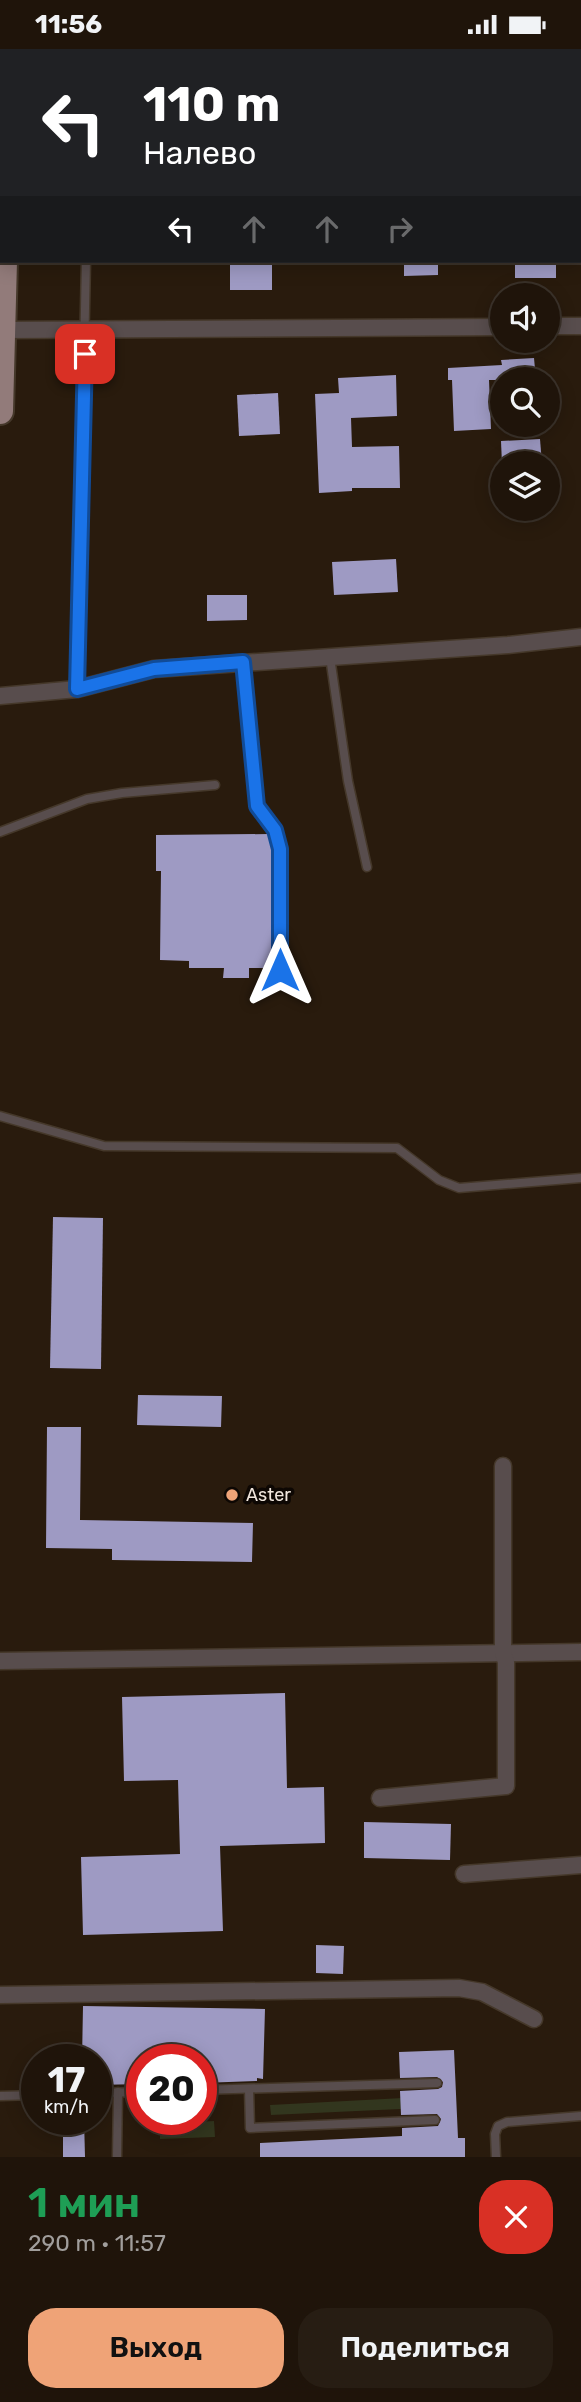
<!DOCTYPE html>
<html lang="ru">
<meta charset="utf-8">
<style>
:root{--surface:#1f140a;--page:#271d13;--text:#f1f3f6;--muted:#a19e9c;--line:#3c332b;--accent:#efa377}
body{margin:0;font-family:Rubik,sans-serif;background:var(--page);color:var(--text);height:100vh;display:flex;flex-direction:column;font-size:26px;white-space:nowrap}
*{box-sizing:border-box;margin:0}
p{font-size:23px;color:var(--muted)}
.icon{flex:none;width:38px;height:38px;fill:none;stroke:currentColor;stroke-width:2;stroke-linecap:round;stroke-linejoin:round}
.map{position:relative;height:2108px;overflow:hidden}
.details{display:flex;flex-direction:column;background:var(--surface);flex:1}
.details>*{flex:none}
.guide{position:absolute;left:0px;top:0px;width:581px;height:214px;box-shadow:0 4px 18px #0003,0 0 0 2px var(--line);background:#202124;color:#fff;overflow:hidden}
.buttons{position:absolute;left:490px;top:234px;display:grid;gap:14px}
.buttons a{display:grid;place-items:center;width:70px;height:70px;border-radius:50%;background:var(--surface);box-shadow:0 4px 18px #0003,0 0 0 2px var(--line);font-size:35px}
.speed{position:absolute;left:21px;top:1995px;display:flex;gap:14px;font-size:35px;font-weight:700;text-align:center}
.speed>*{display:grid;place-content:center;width:91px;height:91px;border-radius:50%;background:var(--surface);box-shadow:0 4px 18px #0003,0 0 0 2px var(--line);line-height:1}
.speed small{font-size:18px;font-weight:400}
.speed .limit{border:10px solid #d22;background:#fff;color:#111}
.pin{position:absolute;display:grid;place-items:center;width:60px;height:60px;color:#fff;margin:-30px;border-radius:14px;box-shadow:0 4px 10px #0006}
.me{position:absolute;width:77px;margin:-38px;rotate:0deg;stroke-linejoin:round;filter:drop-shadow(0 0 5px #0008)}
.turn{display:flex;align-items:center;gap:24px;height:147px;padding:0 28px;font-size:32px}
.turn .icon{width:91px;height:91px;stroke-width:2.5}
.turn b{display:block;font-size:49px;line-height:60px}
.lanes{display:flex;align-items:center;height:66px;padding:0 28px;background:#0003;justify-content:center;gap:35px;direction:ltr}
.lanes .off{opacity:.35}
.round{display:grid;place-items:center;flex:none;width:74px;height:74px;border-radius:28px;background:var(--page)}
.headline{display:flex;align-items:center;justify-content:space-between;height:119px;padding:0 28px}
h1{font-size:42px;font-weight:600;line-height:52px;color:#1e9e55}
.button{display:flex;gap:14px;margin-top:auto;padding:14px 28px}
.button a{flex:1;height:80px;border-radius:28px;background:var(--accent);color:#111;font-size:28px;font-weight:600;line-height:80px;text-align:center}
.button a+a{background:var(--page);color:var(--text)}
.status{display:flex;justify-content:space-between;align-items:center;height:49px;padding:0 35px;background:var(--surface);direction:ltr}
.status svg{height:19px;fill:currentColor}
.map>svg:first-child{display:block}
.green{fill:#32361e}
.building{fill:#9e9ac3}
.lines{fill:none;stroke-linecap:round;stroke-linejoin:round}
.service-casing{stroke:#45382a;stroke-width:11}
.minor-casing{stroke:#45382a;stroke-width:19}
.primary-casing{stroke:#45382a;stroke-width:30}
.service{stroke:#584d4d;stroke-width:8}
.minor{stroke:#584d4d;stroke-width:16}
.primary{stroke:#927b7a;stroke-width:26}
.route-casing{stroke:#114b97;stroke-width:18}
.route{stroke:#1a73e8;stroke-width:12}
.poi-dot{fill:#efa377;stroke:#0d0703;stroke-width:2.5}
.labels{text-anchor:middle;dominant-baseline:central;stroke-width:7;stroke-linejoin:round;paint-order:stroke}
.poi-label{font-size:18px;fill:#f1e7de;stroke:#0d0703;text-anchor:start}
</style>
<div class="status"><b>11:56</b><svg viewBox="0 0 49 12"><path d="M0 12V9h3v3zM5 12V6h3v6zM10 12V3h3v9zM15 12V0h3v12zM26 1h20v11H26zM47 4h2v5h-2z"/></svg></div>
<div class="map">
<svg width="581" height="2108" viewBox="0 0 581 2108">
<rect width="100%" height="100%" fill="#291b0d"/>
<!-- green -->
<g class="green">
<path d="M 422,2048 L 422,2059 L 271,2066 L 270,2056 Z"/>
<path d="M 214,2072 L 215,2088 L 160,2090 L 160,2075 Z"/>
</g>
<!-- building -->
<g class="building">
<rect x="230" y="212" width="42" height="29"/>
<path d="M 404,212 L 438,212 L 438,226 L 404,227 Z"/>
<rect x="515" y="212" width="41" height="17"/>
<path d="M 534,309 L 536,331 L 489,331 L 491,380 L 454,382 L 452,331 L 448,331 L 448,319 L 502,316 L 501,311 Z"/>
<path d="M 396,326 L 397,367 L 351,369 L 352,398 L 399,397 L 400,439 L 352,439 L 352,442 L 319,444 L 315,345 L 339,344 L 338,329 Z"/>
<path d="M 278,344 L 280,385 L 239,387 L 237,346 Z"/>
<path d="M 540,390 L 542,415 L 502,415 L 501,392 Z"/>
<path d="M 396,510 L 398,543 L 334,546 L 332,513 Z"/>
<path d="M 207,546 L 247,546 L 247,571 L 207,572 Z"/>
<path d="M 269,785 L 273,799 L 273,919 L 249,919 L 249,929 L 223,929 L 224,919 L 189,919 L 189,912 L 160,911 L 161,822 L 156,822 L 156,786 Z"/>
<path d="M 53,1168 L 103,1169 L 101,1320 L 50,1319 Z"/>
<path d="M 138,1346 L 222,1347 L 221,1378 L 137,1376 Z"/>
<path d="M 47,1378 L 81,1378 L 80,1471 L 253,1474 L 252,1513 L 112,1511 L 112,1500 L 46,1499 Z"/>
<path d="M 285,1644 L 287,1739 L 324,1738 L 325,1794 L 220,1797 L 223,1882 L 83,1886 L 81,1808 L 180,1805 L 178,1731 L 124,1732 L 122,1648 Z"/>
<path d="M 364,1773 L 451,1775 L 450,1811 L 364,1809 Z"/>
<path d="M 316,1896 L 344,1897 L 343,1925 L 316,1924 Z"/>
<path d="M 83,1957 L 265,1960 L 263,2030 L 257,2029 L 257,2032 L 201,2034 L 201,2011 L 142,2011 L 142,2035 L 96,2036 L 96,2011 L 82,2011 Z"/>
<path d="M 454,2001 L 458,2089 L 465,2089 L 465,2108 L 260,2108 L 260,2094 L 402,2087 L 402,2079 L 438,2077 L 441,2070 L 437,2065 L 401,2066 L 400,2042 L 438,2040 L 442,2038 L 443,2033 L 437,2028 L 400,2029 L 399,2003 Z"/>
<path d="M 63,2070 L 84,2070 L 85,2108 L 63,2108 Z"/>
</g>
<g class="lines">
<!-- service casing -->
<g class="service-casing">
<g id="service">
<path d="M 54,0 L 57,2"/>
<path d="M 330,608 L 348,732 L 367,818"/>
<path d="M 243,613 L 257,757 L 275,781 L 280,800 L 280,921"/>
<path d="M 77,640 L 86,212"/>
<path d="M 0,783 L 87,750 L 122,744 L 215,736"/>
<path d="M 0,1067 L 104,1097 L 397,1099 L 439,1131 L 459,1139 L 581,1129"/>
<path d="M 249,2040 L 250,2079 L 435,2071"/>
<path d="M 201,2041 L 437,2034"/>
<path d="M 96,2044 L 142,2043"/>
<path d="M 0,2047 L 37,2046"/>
<path d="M 117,2108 L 118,2043"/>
<path d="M 496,2108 L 495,2085 L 498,2077 L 507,2073 L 581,2067"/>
</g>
</g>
<!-- minor casing -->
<g class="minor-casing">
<g id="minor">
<path d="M 548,277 L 581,277"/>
<path d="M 3,281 L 502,278"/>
<path d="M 0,647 L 77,640 L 154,620 L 508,596 L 581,588"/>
<path d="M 0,1612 L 581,1603"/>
<path d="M 380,1749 L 506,1737 L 506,1613 L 503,1604 L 503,1417"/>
<path d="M 464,1825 L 581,1816"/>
<path d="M 0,1946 L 459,1939 L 482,1943 L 534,1970"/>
</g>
</g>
<!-- primary casing -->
<g class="primary-casing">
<g id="primary">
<path d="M 8,2 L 8,0"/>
<path d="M 0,362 L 4,212"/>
</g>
</g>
<!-- service -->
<use href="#service" class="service"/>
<!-- minor -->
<use href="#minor" class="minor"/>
<!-- primary -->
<use href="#primary" class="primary"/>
</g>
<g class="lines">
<!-- route casing -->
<g class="route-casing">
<path id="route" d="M 85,305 L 77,640 L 154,620 L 243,613 L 257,757 L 275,781 L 280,800 L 280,921"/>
</g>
<!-- route -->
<use href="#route" class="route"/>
</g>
<!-- markers -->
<circle class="poi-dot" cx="232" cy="1446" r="7"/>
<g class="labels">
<!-- poi labels -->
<g class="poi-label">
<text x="246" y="1446">Aster</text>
</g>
</g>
</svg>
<div class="buttons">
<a><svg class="icon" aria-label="sound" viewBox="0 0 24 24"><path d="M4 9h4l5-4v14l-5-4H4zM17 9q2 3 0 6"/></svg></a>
<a><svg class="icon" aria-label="search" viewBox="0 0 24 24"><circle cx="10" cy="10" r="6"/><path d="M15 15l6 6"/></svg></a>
<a><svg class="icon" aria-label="layers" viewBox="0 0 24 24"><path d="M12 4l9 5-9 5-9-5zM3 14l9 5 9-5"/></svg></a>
</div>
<div class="speed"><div>17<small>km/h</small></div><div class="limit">20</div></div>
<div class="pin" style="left:85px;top:305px;background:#d93025"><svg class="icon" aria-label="arrive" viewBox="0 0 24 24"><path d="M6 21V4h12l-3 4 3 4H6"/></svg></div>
<svg class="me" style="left:280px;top:921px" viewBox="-20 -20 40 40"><path d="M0-17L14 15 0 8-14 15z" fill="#1a73e8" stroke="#fff" stroke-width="4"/></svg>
<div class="guide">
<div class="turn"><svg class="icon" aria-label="left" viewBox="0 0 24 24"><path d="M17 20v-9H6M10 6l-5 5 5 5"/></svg><div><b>110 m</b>Налево</div></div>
<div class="lanes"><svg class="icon" aria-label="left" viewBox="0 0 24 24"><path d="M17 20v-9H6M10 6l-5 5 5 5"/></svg><svg class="icon off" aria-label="ahead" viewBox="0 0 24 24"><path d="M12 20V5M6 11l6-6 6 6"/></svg><svg class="icon off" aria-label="ahead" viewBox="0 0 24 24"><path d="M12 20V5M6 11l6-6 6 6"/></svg><svg class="icon off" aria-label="right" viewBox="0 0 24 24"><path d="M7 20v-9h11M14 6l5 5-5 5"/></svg></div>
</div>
</div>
<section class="details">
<div class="headline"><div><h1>1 мин</h1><p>290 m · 11:57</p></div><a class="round" style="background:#d93025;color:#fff"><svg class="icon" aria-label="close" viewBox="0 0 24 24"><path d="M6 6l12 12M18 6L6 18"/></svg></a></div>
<div class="button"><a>Выход</a><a>Поделиться</a></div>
</section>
